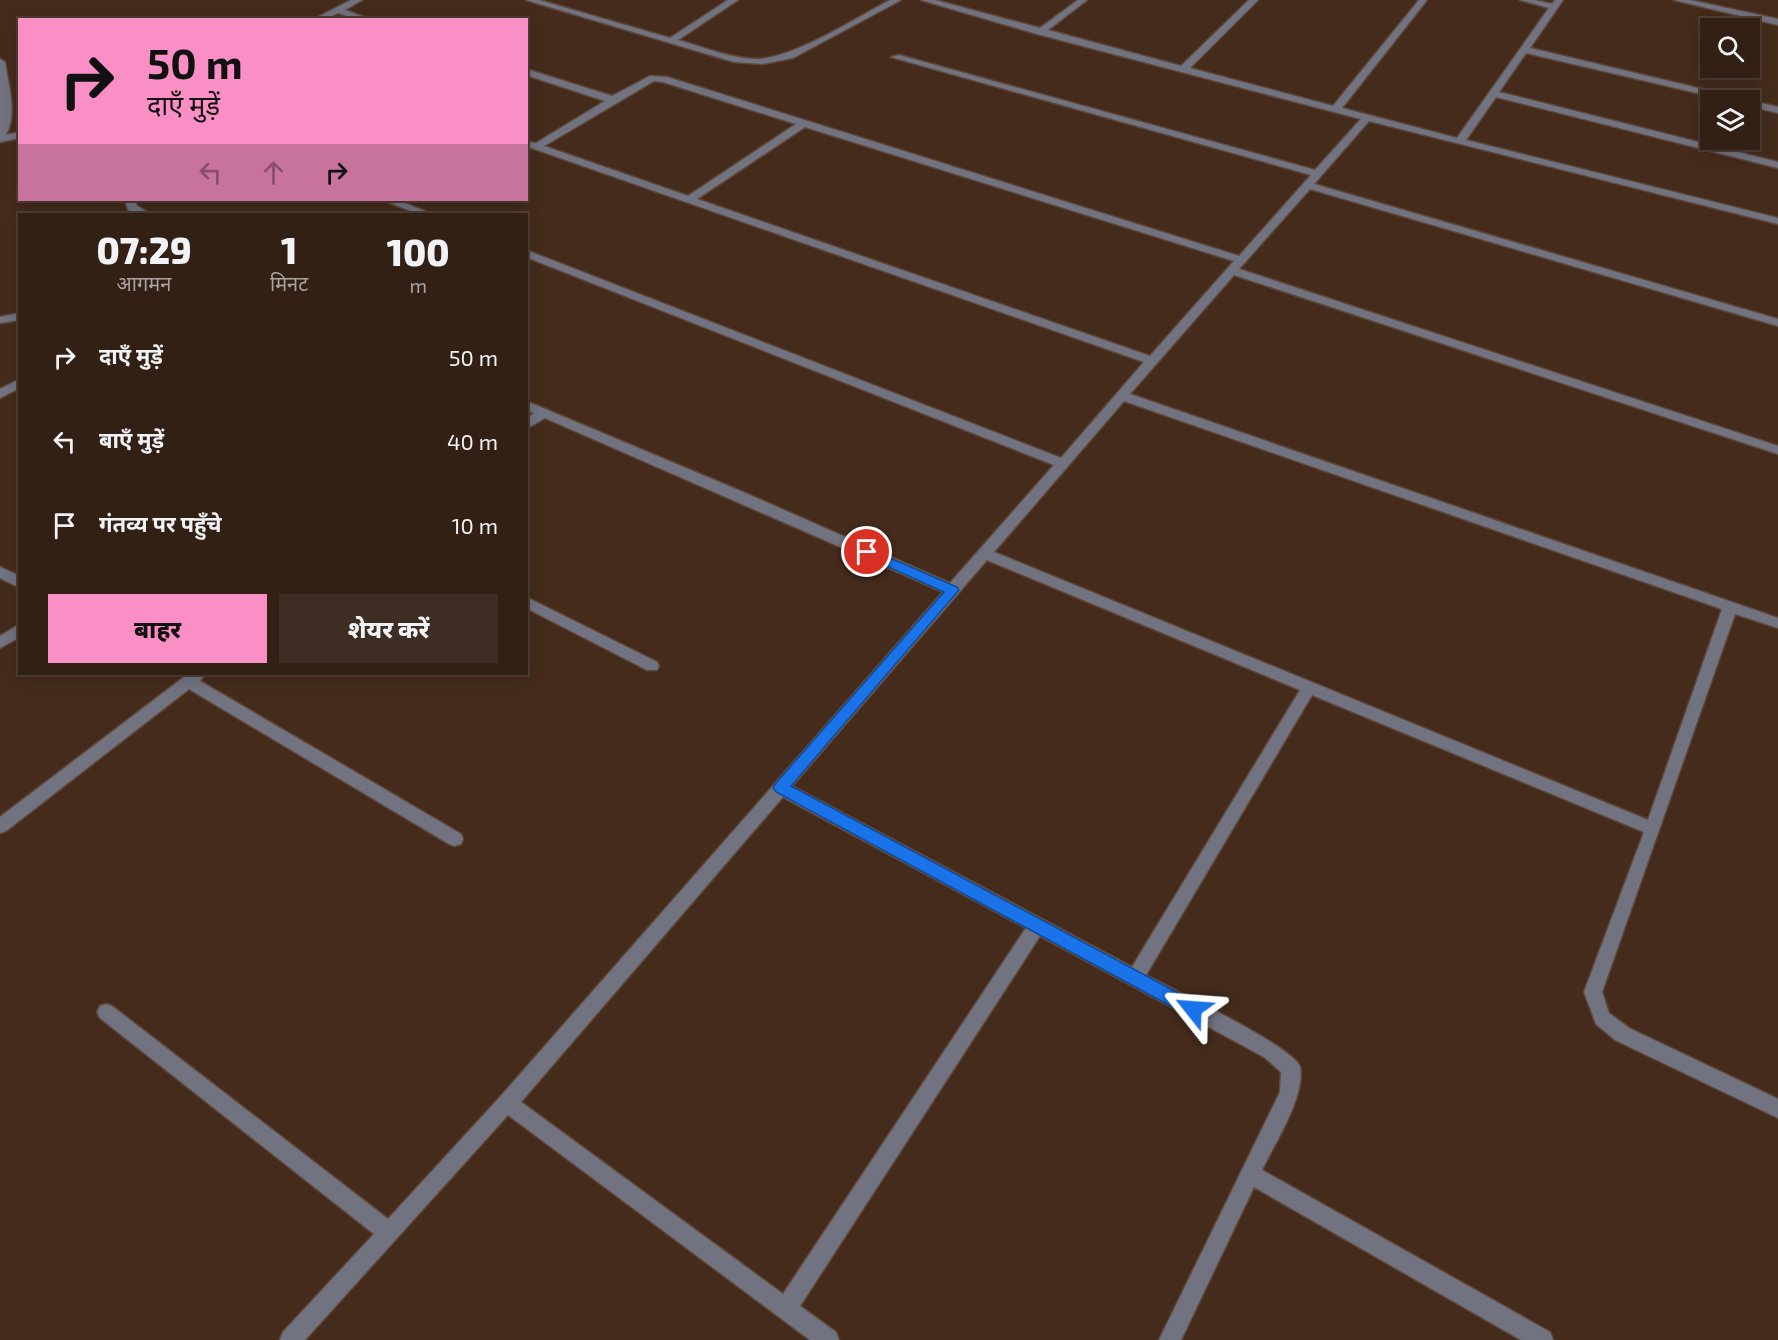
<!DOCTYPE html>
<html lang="hi">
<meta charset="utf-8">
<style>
:root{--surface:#332015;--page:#3e2d22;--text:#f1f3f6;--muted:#a9a3a0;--line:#4e3e34;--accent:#fa8fc6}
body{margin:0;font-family:"Exo 2","Noto Sans Devanagari",sans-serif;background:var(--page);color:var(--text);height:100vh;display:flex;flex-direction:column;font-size:22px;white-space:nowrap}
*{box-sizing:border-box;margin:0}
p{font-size:20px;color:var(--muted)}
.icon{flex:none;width:33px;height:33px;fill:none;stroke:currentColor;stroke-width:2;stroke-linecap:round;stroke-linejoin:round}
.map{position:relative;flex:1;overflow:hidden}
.sheet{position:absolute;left:18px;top:213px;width:510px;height:462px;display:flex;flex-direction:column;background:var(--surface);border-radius:0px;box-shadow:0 3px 15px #0003,0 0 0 2px var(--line)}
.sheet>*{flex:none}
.guide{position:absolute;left:18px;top:18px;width:510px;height:183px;border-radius:0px;box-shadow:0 3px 15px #0003,0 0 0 2px var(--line);background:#fa8fc6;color:#111;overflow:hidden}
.fabs{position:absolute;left:1700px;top:18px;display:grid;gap:12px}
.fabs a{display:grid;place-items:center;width:60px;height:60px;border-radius:0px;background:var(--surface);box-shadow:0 3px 15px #0003,0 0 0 2px var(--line);font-size:30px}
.pin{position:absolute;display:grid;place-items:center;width:51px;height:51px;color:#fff;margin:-26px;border:3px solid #fff;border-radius:50%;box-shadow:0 2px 6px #0007}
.me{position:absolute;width:66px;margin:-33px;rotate:298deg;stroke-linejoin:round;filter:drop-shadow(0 0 4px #0008)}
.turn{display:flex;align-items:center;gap:21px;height:126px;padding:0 30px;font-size:27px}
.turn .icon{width:78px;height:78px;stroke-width:2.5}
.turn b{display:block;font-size:42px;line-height:51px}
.lanes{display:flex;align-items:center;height:57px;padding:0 30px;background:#0003;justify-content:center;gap:30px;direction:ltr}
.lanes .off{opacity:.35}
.eta{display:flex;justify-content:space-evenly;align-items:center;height:102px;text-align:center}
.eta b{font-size:36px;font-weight:800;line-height:42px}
.cta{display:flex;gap:12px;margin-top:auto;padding:12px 30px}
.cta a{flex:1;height:69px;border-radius:0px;background:var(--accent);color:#111;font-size:24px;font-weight:800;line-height:69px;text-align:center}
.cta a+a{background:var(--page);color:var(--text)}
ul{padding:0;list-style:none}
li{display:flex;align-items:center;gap:18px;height:84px;padding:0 30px}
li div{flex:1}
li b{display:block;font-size:22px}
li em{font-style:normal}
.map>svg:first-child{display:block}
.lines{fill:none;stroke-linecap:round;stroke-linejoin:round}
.minor-casing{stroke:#5f4739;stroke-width:3}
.minor{fill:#717381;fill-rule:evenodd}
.route{fill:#1a73e8;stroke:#114b97;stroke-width:1.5}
</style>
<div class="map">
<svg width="1778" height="1340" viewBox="0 0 1778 1340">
<rect width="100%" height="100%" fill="#442b1c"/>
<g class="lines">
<!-- minor casing -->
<g class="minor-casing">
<g id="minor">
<path d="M 351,0 L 362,0 L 345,10 L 372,20 L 358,20 L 338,13 L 324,20 L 312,20 Z"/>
<path d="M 526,0 L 539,0 L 670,38 L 728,0 L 738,0 L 678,40 C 703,47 729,58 755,59 C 791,60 856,18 890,0 L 901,0 L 793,58 L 763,64 L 734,62 Z"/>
<path d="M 921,0 L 935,0 L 1040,28 L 1078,0 L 1087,0 L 1048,30 L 1181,66 L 1249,0 L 1258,0 L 1190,68 L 1333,106 L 1419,0 L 1427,0 L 1342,108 L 1457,138 L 1549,8 L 1520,0 L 1535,0 L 1552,4 L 1555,0 L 1563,0 L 1530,48 L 1740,98 L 1741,100 L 1727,100 L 1526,53 L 1499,92 L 1778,162 L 1778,168 L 1496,97 L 1466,140 L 1778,218 L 1778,224 L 1369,121 L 1314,184 L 1778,319 L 1778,326 L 1310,189 L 1239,269 L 1778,446 L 1778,454 L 1234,275 L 1130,394 L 1778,618 L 1778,628 L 1735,614 L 1602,992 L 1609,1013 L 1629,1028 L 1778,1099 L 1778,1118 L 1615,1040 L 1596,1024 L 1584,992 L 1644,832 L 1312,695 L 1146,975 C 1170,988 1296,1048 1300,1067 C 1306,1095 1274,1145 1262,1170 L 1550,1332 L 1553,1340 L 1521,1340 L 1254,1187 L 1181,1340 L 1159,1340 L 1280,1092 L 1281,1072 L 1264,1057 L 1040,936 L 800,1306 L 836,1332 L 839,1340 L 810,1340 L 508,1115 L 305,1340 L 280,1340 L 283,1332 L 374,1234 L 100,1018 L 97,1012 L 100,1006 L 106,1004 L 112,1006 L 388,1219 L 500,1097 L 943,592 L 545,418 L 526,429 L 526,419 L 534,413 L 526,410 L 526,401 L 743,492 L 950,583 L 1054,465 L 526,257 L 526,250 L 1061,458 L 1144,362 L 526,146 L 526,142 L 536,143 L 605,101 L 526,75 L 526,69 L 612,96 L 650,76 L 667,77 L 1239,256 L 1311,175 L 891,57 L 899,55 L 1315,170 L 1361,119 L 1037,34 ZM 654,81 L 663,82 L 796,124 L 688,196 L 544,146 ZM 805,127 L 1234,261 L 1150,356 L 697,199 ZM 1124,401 L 1722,609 L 1648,820 L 994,552 ZM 987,560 L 1300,690 L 1132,967 L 792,786 ZM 783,797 L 1026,928 L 783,1294 L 521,1102 Z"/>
<path d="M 1674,0 L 1690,0 L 1778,19 L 1778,25 Z"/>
<path d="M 0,59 L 5,62 C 8,84 18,114 6,135 L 20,132 L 20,138 L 0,142 Z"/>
<path d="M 1748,100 L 1749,100 L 1778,107 L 1778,113 L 1749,106 Z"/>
<path d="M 125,200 L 135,200 L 137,206 L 151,214 L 138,214 L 128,210 Z"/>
<path d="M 383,200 L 397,200 L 432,214 L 418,214 Z"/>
<path d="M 20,313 L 20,320 L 0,323 L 0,317 Z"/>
<path d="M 20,379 L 20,388 L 0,398 L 0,389 Z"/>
<path d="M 0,567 L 20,576 L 20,588 L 0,578 Z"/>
<path d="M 526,597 L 657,662 L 659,666 L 657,670 L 647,670 L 526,608 Z"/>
<path d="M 20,624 L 20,637 L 0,648 L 0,636 Z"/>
<path d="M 188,674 L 205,674 L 200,681 L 461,834 L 463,839 L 461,844 L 455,846 L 449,844 L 189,689 L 6,831 L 0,833 L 0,817 Z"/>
</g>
</g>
<!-- minor -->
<use href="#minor" class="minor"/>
</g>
<!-- route -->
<path class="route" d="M 867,548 L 957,587 L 959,590 L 791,786 L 1199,1004 L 1201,1009 L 1199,1015 L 1193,1017 L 1187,1015 L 776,792 L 773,788 L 776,783 L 944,592 L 862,555 L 860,552 Z"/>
</svg>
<div class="fabs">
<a><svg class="icon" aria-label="search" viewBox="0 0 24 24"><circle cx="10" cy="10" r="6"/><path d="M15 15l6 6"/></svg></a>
<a><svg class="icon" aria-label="layers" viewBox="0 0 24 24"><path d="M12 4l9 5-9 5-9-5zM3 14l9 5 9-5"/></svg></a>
</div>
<div class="pin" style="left:867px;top:552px;background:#d93025"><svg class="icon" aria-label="arrive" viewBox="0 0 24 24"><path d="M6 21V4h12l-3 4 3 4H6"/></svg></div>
<svg class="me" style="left:1193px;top:1009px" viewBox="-20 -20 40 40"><path d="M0-17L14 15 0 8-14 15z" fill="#1a73e8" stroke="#fff" stroke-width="4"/></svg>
<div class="guide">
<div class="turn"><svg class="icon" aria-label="right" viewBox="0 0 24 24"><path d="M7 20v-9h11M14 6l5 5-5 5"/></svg><div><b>50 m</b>दाएँ मुड़ें</div></div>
<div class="lanes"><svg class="icon off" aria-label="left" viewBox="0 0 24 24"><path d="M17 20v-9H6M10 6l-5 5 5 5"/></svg><svg class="icon off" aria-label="ahead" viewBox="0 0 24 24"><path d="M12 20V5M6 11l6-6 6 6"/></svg><svg class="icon" aria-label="right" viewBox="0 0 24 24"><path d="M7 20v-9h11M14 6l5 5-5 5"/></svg></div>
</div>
<section class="sheet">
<div class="eta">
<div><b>07:29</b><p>आगमन</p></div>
<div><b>1</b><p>मिनट</p></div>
<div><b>100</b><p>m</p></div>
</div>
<ul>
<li><svg class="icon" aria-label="right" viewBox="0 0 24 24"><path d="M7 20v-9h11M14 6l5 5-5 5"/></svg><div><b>दाएँ मुड़ें</b></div><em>50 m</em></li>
<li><svg class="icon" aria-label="left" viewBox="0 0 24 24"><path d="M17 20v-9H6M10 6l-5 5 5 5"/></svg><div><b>बाएँ मुड़ें</b></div><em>40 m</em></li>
<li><svg class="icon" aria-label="arrive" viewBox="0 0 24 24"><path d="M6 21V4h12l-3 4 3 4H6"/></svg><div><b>गंतव्य पर पहुँचे</b></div><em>10 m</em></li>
</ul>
<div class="cta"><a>बाहर</a><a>शेयर करें</a></div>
</section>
</div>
